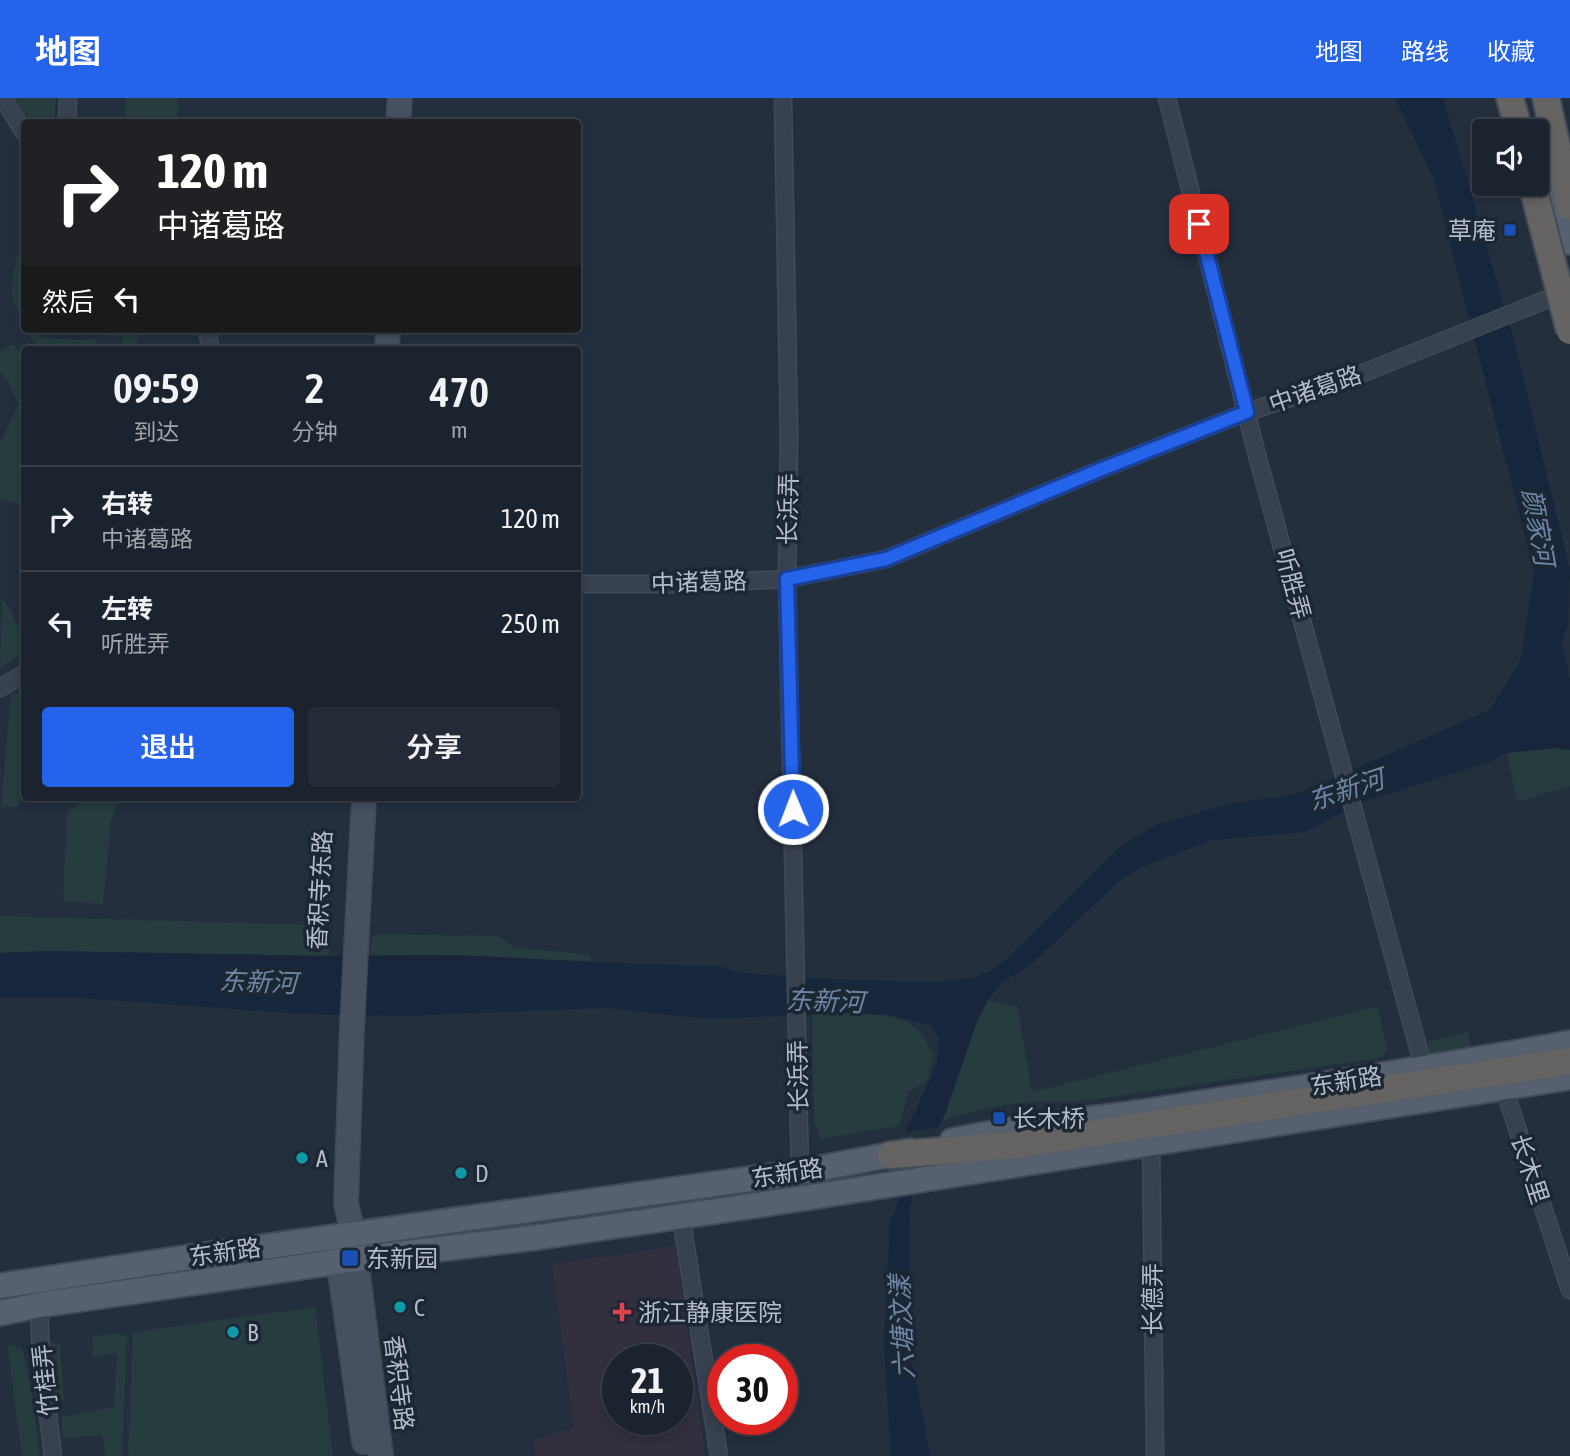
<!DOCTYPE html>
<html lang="zh">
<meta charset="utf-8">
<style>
:root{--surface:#1b232e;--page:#242b36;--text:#f1f3f6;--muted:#a0a4aa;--line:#39404a;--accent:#2563eb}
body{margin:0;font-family:"Asap Condensed","Noto Sans SC",sans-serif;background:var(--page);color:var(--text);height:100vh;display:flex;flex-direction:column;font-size:26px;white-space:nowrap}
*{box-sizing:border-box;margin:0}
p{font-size:23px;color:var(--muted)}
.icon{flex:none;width:38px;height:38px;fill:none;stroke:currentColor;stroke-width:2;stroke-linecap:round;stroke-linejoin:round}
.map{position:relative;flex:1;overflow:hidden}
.details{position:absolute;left:21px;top:248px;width:560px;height:455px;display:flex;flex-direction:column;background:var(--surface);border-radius:7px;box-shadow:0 4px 10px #0003,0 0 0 2px var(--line)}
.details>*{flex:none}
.top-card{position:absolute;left:21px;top:21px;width:560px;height:214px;border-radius:7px;box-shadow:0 4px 10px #0003,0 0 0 2px var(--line);background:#202124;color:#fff;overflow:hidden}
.fabs{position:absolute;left:1472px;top:21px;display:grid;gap:14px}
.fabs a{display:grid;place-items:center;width:77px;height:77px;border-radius:7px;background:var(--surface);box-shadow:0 4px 10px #0003,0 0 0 2px var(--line);font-size:35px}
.speed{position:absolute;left:602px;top:1246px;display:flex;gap:14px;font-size:35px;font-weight:700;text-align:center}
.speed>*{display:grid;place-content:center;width:91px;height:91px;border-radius:50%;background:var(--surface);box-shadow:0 4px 10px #0003,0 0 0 2px var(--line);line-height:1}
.speed small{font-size:18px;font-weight:400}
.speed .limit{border:10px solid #d22;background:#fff;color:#111}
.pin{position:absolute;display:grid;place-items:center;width:60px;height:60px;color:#fff;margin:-30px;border-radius:14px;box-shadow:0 4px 10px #0006}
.me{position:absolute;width:77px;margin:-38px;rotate:359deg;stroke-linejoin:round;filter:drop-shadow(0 0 5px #0008)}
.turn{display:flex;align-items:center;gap:24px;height:147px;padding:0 21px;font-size:32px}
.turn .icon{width:91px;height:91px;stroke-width:2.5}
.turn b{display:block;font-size:49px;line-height:60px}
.then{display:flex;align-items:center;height:66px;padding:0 21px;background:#0003;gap:14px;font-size:26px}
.eta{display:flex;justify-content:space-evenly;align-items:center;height:119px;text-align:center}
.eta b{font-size:42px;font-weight:600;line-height:49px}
.action{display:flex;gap:14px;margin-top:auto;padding:14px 21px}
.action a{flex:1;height:80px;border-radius:7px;background:var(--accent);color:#fff;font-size:28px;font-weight:600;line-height:80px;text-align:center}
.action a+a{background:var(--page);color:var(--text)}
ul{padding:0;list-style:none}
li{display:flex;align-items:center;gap:21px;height:105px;padding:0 21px;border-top:2px solid var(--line)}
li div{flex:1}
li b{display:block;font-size:26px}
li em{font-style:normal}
header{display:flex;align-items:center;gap:42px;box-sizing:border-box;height:98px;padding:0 35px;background:var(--accent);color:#fff}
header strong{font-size:33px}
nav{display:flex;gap:38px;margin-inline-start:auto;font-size:24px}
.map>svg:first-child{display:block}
.medical{fill:#32303f;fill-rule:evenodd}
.green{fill:#263c3f}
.water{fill:#17263c}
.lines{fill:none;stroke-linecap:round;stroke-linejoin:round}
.canal{stroke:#17263c;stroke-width:14}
.minor-casing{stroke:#414a57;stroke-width:19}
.secondary-casing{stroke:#414a57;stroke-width:26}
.primary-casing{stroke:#414a57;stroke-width:28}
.trunk-casing{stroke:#434c59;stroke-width:30}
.minor{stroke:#38414e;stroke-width:16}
.secondary{stroke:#465061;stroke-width:23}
.primary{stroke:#56606e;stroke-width:24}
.trunk{stroke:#656462;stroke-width:26}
.trunk-bridge-casing{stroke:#434c59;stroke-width:30;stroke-linecap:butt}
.trunk-bridge{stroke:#656462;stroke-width:26}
.route-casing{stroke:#184099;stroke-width:18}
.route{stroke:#2563eb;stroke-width:12}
.transit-dot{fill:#1a4fb4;stroke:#1d2633;stroke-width:2.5}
.culture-dot{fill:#0f9aa8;stroke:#1d2633;stroke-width:2.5}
.health-dot{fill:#e0444e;stroke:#1d2633;stroke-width:2.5}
.labels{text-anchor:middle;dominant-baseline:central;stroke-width:7;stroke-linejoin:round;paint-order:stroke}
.poi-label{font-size:24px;fill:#b4bcc9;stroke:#1d2633;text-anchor:start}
.street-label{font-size:24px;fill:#b4bcc9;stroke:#1d2633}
.water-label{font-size:26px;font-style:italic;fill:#6d86a8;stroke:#1d2633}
</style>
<header>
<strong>地图</strong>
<nav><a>地图</a><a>路线</a><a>收藏</a></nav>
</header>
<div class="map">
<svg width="1570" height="1358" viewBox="0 0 1570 1358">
<rect width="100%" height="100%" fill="#242f3e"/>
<!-- medical -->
<path class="medical" d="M 676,1148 L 705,1358 L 536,1358 L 533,1342 L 574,1330 L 552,1166 ZM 618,1262 L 677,1262 L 677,1321 L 618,1321 Z"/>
<!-- green -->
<g class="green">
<path d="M 15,0 L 56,0 L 54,24 L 29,24 Z"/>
<path d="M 126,0 L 178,0 L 177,24 L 125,24 Z"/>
<path d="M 24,145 L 24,216 L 19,217 L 11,195 L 16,162 Z"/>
<path d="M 32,231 L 40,231 L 41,239 L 80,242 L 94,240 L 100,252 L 42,252 L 29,239 Z"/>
<path d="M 89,231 L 138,231 L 137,252 L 122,252 L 122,239 L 88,235 Z"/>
<path d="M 13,246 L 24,262 L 24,304 L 16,302 L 7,282 L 0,274 L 0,253 Z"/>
<path d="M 17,309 L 24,309 L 24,403 L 23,406 L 0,402 L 0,345 Z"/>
<path d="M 2,499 L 11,513 L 22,540 L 22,550 L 17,559 L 0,571 Z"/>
<path d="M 24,594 L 24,684 L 18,709 L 1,709 L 11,597 Z"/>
<path d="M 1556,650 L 1570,652 L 1570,688 L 1517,704 L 1507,655 Z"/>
<path d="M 87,700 L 120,700 L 111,722 L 103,806 L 63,803 L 67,714 Z"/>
<path d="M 0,818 L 318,827 L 331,839 L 329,858 L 47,853 L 0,855 Z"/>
<path d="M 379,836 L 498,838 L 513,849 L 589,857 L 591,864 L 454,857 L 370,857 L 372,839 Z"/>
<path d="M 987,902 L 1017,908 L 1032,994 L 1378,908 L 1387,953 L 1379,960 L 1076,1004 C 1031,1001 984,1008 942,1023 L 940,960 Z"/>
<path d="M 812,914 L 883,917 L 906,923 L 921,934 L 933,957 L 927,984 L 909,993 L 899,1028 L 820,1041 L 814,1023 Z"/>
<path d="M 1468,934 L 1472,955 L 1427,962 L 1429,943 Z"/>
<path d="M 315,1209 L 333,1358 L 128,1358 L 133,1234 Z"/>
<path d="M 118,1235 L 127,1238 L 122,1358 L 106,1358 L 102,1337 L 63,1340 L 61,1319 L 114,1309 L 117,1255 L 93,1259 L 92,1238 Z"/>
<path d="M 50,1245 L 60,1245 L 64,1302 L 56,1303 Z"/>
<path d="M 7,1246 L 22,1251 L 28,1273 L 40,1358 L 22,1358 Z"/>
</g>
<!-- water -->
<g class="water">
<path d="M 1395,0 L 1443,0 L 1512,235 L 1570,472 L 1568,527 L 1562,546 L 1570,582 L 1570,652 L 1556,650 L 1507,655 L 1487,665 L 1362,704 L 1305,734 L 1212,742 L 1140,770 L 1123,780 L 1029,868 L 1002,884 L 990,899 L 978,921 L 944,1019 L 937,1030 L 905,1034 L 936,969 L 939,940 L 930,927 L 890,917 L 847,915 L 710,921 L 604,910 L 402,918 L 301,916 L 82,900 L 0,900 L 0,855 L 47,853 L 329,858 L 454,857 L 638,866 L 721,868 L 740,875 L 824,881 L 935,884 L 972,880 L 993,872 L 1009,859 L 1121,748 L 1156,727 L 1229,706 L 1296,696 L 1490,612 L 1521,561 L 1534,474 L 1434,82 Z"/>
<path d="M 910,1118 L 910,1254 L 929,1351 L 929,1358 L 891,1358 L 884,1248 L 890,1119 Z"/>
</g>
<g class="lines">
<!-- canal -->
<path class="canal" d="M 898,1137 L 905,1101"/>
<!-- minor casing -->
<g class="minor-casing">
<g id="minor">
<path d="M 3,0 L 24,34"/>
<path d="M 783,0 L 789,338 L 787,481 L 800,1074"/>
<path d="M 1167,0 L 1257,357 L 1424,971"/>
<path d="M 67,24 L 68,0"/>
<path d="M 207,231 L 211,252"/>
<path d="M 578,486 L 683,486 L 787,481 L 886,461 L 1102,371 L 1247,314 L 1343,283 L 1565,194"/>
<path d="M 0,590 L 24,576"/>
<path d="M 1504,990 L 1570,1192"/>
<path d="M 1151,1045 L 1155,1358"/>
<path d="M 681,1118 L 719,1358"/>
<path d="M 39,1207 L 41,1260 L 53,1358"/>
</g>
</g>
<!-- secondary casing -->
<g class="secondary-casing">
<g id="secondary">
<path d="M 398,24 L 400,0"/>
<path d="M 387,252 L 388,231"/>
<path d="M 364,700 L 352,928 L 346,1105 L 353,1136 L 381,1358"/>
<path d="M 336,1146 L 364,1344"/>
</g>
</g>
<!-- primary casing -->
<g class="primary-casing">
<g id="primary">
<path d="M 1536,64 L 1546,107"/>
<path d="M 1557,90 L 1570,144"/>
<path d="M 952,1043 C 1020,1028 1088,1022 1156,1012 C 1295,991 1433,970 1570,945"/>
<path d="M 0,1188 L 177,1161 L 800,1074 L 910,1053"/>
<path d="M 0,1215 L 39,1207 L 356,1161 L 539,1139 L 805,1100 L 1570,979"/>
</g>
</g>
<!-- trunk casing -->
<g class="trunk-casing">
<g id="trunk">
<path d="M 1510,0 L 1519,33"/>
<path d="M 1546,0 L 1570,109"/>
<path d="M 891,1057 L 1015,1047 L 1570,963"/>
</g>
</g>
<!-- minor -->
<use href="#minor" class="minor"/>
<!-- secondary -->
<use href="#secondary" class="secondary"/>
<!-- primary -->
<use href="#primary" class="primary"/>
<!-- trunk -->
<use href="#trunk" class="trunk"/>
<!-- trunk-bridge casing -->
<g class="trunk-bridge-casing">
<path id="trunk-bridge" d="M 1532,86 L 1570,233"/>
</g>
<!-- trunk-bridge -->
<use href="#trunk-bridge" class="trunk-bridge"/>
</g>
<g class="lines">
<!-- route casing -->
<g class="route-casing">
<path id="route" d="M 793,711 L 787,481 L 886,461 L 1102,371 L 1247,314 L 1199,126"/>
</g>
<!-- route -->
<use href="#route" class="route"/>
</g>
<!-- markers -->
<g class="transit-dot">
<rect x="1503" y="125" width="14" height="14" rx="3.5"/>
<rect x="992" y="1013" width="14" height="14" rx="3.5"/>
<rect x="341" y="1151" width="18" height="18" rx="3.5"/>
</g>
<g class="culture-dot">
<circle cx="302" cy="1060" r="7"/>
<circle cx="461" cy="1075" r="7"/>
<circle cx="400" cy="1209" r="7"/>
<circle cx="233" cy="1234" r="7"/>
</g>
<path class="health-dot" d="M618.5 1203.5h7v7h7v7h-7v7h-7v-7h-7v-7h7z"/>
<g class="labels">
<!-- poi labels -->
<g class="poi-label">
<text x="1496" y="132" text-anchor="end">草庵</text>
<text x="1013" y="1020">长木桥</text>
<text x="316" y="1060">A</text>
<text x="475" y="1075">D</text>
<text x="366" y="1160">东新园</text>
<text x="414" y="1209">C</text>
<text x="638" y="1214">浙江静康医院</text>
<text x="247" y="1234">B</text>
</g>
<!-- street labels -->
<g class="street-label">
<text transform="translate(1315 291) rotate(-19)">中诸葛路</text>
<text transform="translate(788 411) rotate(-89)">长浜弄</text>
<text transform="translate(699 484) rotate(-2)">中诸葛路</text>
<text transform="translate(1293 486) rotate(75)">听胜弄</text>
<text transform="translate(320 792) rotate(-87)">香积寺东路</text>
<text transform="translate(798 978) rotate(-91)">长浜弄</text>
<text transform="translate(1346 983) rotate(-9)">东新路</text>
<text transform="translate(1530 1071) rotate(72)">长木里</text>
<text transform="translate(787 1075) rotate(-9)">东新路</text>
<text transform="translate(225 1154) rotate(-8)">东新路</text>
<text transform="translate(1152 1201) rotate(-90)">长德弄</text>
<text transform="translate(45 1282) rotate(-96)">竹桂弄</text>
<text transform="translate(399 1285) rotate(83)">香积寺路</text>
</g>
<!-- water labels -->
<g class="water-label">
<text transform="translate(1538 429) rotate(80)">颜家河</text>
<text transform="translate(1346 692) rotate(-18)">东新河</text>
<text transform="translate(258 884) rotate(2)">东新河</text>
<text transform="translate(825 903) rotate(2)">东新河</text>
<text transform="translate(902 1229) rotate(-93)">六塘汶漾</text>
</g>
</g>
</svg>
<div class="fabs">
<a><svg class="icon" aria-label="sound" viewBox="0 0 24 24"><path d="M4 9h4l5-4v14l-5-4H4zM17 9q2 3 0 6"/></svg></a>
</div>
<div class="speed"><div>21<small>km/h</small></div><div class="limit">30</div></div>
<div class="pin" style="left:1199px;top:126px;background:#d93025"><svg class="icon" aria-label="arrive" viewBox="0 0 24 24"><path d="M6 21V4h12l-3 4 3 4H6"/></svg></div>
<svg class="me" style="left:793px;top:711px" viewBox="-20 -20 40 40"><circle r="17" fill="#2563eb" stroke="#fff" stroke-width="3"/><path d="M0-11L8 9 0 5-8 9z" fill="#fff"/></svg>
<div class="top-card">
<div class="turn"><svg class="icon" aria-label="right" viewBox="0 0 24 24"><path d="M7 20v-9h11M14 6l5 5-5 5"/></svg><div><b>120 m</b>中诸葛路</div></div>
<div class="then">然后<svg class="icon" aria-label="left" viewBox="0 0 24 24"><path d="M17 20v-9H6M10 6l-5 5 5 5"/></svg></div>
</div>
<section class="details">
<div class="eta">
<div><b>09:59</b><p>到达</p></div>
<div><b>2</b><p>分钟</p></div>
<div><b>470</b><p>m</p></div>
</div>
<ul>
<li><svg class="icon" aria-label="right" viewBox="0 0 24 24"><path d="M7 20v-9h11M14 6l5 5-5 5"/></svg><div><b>右转</b><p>中诸葛路</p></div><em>120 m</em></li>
<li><svg class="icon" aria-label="left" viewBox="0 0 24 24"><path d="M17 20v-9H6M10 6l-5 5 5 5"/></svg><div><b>左转</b><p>听胜弄</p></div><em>250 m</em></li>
</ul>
<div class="action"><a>退出</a><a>分享</a></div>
</section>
</div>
